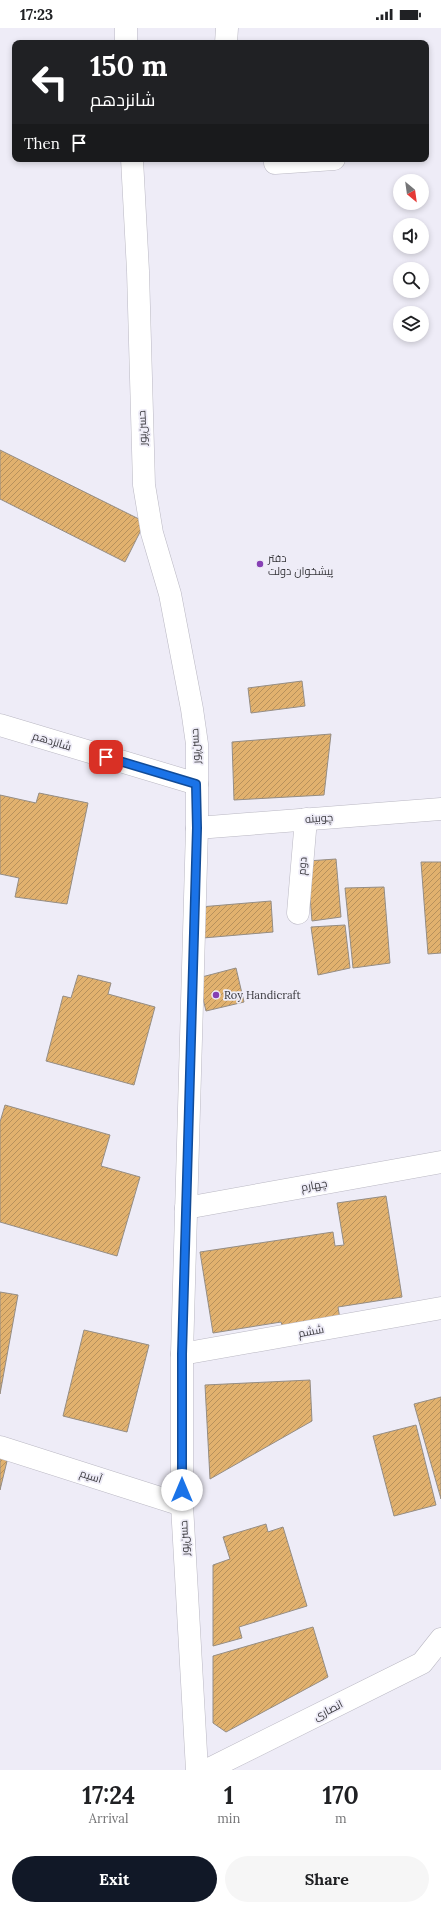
<!DOCTYPE html>
<meta charset="utf-8">
<style>
:root{--surface:#fff;--page:#f6f6f6;--text:#202124;--muted:#757577;--accent:#111827}
body{margin:0;font-family:Lora,Cairo,serif;background:var(--page);color:var(--text);height:100vh;display:flex;flex-direction:column;font-size:15px;white-space:nowrap}
*{box-sizing:border-box;margin:0}
p{font-size:13px;color:var(--muted)}
.icon{flex:none;width:22px;height:22px;fill:none;stroke:currentColor;stroke-width:2;stroke-linecap:round;stroke-linejoin:round}
.map{position:relative;height:1742px;overflow:hidden}
.panel{display:flex;flex-direction:column;background:var(--surface);flex:1}
.panel>*{flex:none}
.guide{position:absolute;left:12px;top:12px;width:417px;height:122px;border-radius:8px;box-shadow:0 2px 6px #0003;background:#202124;color:#fff;overflow:hidden}
.needle{width:26px;rotate:151deg}
.controls{position:absolute;left:393px;top:146px;display:grid;gap:8px}
.controls a{display:grid;place-items:center;width:36px;height:36px;border-radius:50%;background:var(--surface);box-shadow:0 2px 6px #0003;font-size:20px}
.pin{position:absolute;display:grid;place-items:center;width:34px;height:34px;color:#fff;margin:-17px;border-radius:8px;box-shadow:0 2px 6px #0006}
.me{position:absolute;width:44px;margin:-22px;rotate:0deg;stroke-linejoin:round;filter:drop-shadow(0 0 3px #0008)}
.turn{display:flex;align-items:center;gap:14px;height:84px;padding:0 12px;font-size:18px}
.turn .icon{width:52px;height:52px;stroke-width:2.5}
.turn b{display:block;font-size:28px;line-height:34px}
.then{display:flex;align-items:center;height:38px;padding:0 12px;background:#0003;gap:8px;font-size:15px}
.eta{display:flex;justify-content:space-evenly;align-items:center;height:68px;text-align:center}
.eta b{font-size:24px;font-weight:700;line-height:28px}
.cta{display:flex;gap:8px;margin-top:auto;padding:8px 12px}
.cta a{flex:1;height:46px;border-radius:24px;background:var(--accent);color:#fff;font-size:16px;font-weight:700;line-height:46px;text-align:center}
.cta a+a{background:var(--page);color:var(--text)}
.status{display:flex;justify-content:space-between;align-items:center;height:28px;padding:0 20px;background:var(--surface);direction:ltr}
.status svg{height:11px;fill:currentColor}
.map>svg:first-child{display:block}
.building{fill:url(#building-hatch);stroke:#958d84}
.lines{fill:none;stroke-linecap:round;stroke-linejoin:round}
.minor-casing{stroke:#bab8c3;stroke-width:23}
.minor{stroke:#fff;stroke-width:22}
.route-casing{stroke:#114b97;stroke-width:10}
.route{stroke:#1a73e8;stroke-width:7}
.poi-dot{fill:#8640b4;stroke:#eeecf7;stroke-width:1.5}
.labels{text-anchor:middle;dominant-baseline:central;stroke-width:3.5;stroke-linejoin:round;paint-order:stroke}
.street-label{font-size:11px;fill:#39383d;stroke:#eeecf7}
.poi-label{font-size:11px;fill:#39383d;stroke:#eeecf7;text-anchor:start}
</style>
<div class="status"><b>17:23</b><svg viewBox="0 0 49 12"><path d="M0 12V9h3v3zM5 12V6h3v6zM10 12V3h3v9zM15 12V0h3v12zM26 1h20v11H26zM47 4h2v5h-2z"/></svg></div>
<div class="map">
<svg width="441" height="1742" viewBox="0 0 441 1742">
<defs>
<pattern id="building-hatch" width="6" height="6" patternUnits="userSpaceOnUse"><rect width="6" height="6" fill="#e1b16e"/><path d="M-1 1l2-2M0 6l6-6M5 7l2-2" fill="none" stroke="#b7915c"/></pattern>
</defs>
<rect width="100%" height="100%" fill="#eeecf7"/>
<!-- building -->
<g class="building">
<path d="M 0,422 L 145,494 L 125,534 L 0,471 Z"/>
<path d="M 302,653 L 305,678 L 251,685 L 248,660 Z"/>
<path d="M 331,706 L 324,767 L 234,772 L 232,714 Z"/>
<path d="M 39,765 L 88,775 L 67,876 L 15,869 L 19,850 L 0,846 L 0,767 L 36,775 Z"/>
<path d="M 336,831 L 341,889 L 312,893 L 307,833 Z"/>
<path d="M 421,834 L 441,834 L 441,925 L 428,926 Z"/>
<path d="M 384,859 L 390,935 L 353,940 L 345,860 Z"/>
<path d="M 271,873 L 273,904 L 203,910 L 200,879 Z"/>
<path d="M 345,897 L 350,940 L 318,947 L 311,899 Z"/>
<path d="M 236,940 L 244,974 L 206,983 L 198,950 Z"/>
<path d="M 78,947 L 111,955 L 108,966 L 155,979 L 134,1057 L 46,1033 L 63,968 L 71,970 Z"/>
<path d="M 5,1077 L 110,1107 L 101,1138 L 140,1149 L 117,1228 L 0,1194 L 0,1094 Z"/>
<path d="M 386,1168 L 402,1269 L 338,1279 L 340,1291 L 283,1300 L 281,1294 L 213,1305 L 200,1224 L 333,1204 L 335,1218 L 344,1217 L 337,1175 Z"/>
<path d="M 0,1264 L 18,1267 L 0,1366 Z"/>
<path d="M 84,1302 L 149,1317 L 127,1404 L 63,1388 Z"/>
<path d="M 310,1352 L 312,1393 L 210,1451 L 205,1357 Z"/>
<path d="M 441,1369 L 441,1471 L 414,1376 Z"/>
<path d="M 416,1397 L 436,1477 L 394,1488 L 373,1408 Z"/>
<path d="M 0,1427 L 8,1429 L 0,1462 Z"/>
<path d="M 266,1496 L 268,1504 L 283,1499 L 307,1578 L 239,1599 L 242,1610 L 213,1618 L 213,1537 L 230,1531 L 223,1509 Z"/>
<path d="M 313,1599 L 328,1649 L 226,1704 L 213,1695 L 213,1628 Z"/>
</g>
<g class="lines">
<!-- minor casing -->
<g class="minor-casing">
<g id="minor">
<path d="M 126,0 L 126,15"/>
<path d="M 226,15 L 227,0"/>
<path d="M 132,131 L 138,243 L 144,457 L 152,505 L 170,566 L 192,681 L 197,716 L 197,800 L 182,1326 L 182,1477 L 197,1742"/>
<path d="M 275,131 L 275,135 L 334,131"/>
<path d="M 0,697 L 197,756"/>
<path d="M 197,800 L 441,781"/>
<path d="M 298,885 L 306,791"/>
<path d="M 186,1180 L 441,1134"/>
<path d="M 182,1326 L 441,1280"/>
<path d="M 0,1419 L 182,1477"/>
<path d="M 207,1742 L 422,1635 L 441,1611"/>
</g>
</g>
<!-- minor -->
<use href="#minor" class="minor"/>
</g>
<g class="lines">
<!-- route casing -->
<g class="route-casing">
<path id="route" d="M 106,729 L 196,756 L 197,800 L 182,1326 L 182,1462"/>
</g>
<!-- route -->
<use href="#route" class="route"/>
</g>
<!-- markers -->
<g class="poi-dot">
<circle cx="260" cy="536" r="4"/>
<circle cx="216" cy="967" r="4"/>
</g>
<g class="labels">
<!-- street labels -->
<g class="street-label">
<text transform="translate(142 400) rotate(-92)">حسن‌پور</text>
<text transform="translate(52 713) rotate(17)">شانزدهم</text>
<text transform="translate(195 718) rotate(-93)">حسن‌پور</text>
<text transform="translate(319 790) rotate(-4)">چوبینه</text>
<text transform="translate(302 838) rotate(-85)">دوم</text>
<text transform="translate(314 1157) rotate(-10)">چهارم</text>
<text transform="translate(311 1303) rotate(-10)">ششم</text>
<text transform="translate(91 1448) rotate(18)">آسیم</text>
<text transform="translate(184 1510) rotate(-93)">حسن‌پور</text>
<text transform="translate(328 1682) rotate(-27)">انصاری</text>
</g>
<!-- poi labels -->
<g class="poi-label">
<text x="268" y="530">دفتر<tspan x="268" dy="13">پیشخوان دولت</tspan></text>
<text x="224" y="967">Roy Handicraft</text>
</g>
</g>
</svg>
<div class="controls">
<a><svg class="needle" viewBox="-14 -14 28 28"><path d="M0-13l5 13h-10z" fill="#e53935"/><path d="M0 13l5-13h-10z" fill="#757577"/></svg></a>
<a><svg class="icon" aria-label="sound" viewBox="0 0 24 24"><path d="M4 9h4l5-4v14l-5-4H4zM17 9q2 3 0 6"/></svg></a>
<a><svg class="icon" aria-label="search" viewBox="0 0 24 24"><circle cx="10" cy="10" r="6"/><path d="M15 15l6 6"/></svg></a>
<a><svg class="icon" aria-label="layers" viewBox="0 0 24 24"><path d="M12 4l9 5-9 5-9-5zM3 14l9 5 9-5"/></svg></a>
</div>
<div class="pin" style="left:106px;top:729px;background:#d93025"><svg class="icon" aria-label="arrive" viewBox="0 0 24 24"><path d="M6 21V4h12l-3 4 3 4H6"/></svg></div>
<svg class="me" style="left:182px;top:1462px" viewBox="-20 -20 40 40"><circle r="19" fill="#fff"/><path d="M0-13L10 11 0 6-10 11z" fill="#1a73e8"/></svg>
<div class="guide">
<div class="turn"><svg class="icon" aria-label="left" viewBox="0 0 24 24"><path d="M17 20v-9H6M10 6l-5 5 5 5"/></svg><div><b>150 m</b>شانزدهم</div></div>
<div class="then">Then<svg class="icon" aria-label="arrive" viewBox="0 0 24 24"><path d="M6 21V4h12l-3 4 3 4H6"/></svg></div>
</div>
</div>
<section class="panel">
<div class="eta">
<div><b>17:24</b><p>Arrival</p></div>
<div><b>1</b><p>min</p></div>
<div><b>170</b><p>m</p></div>
</div>
<div class="cta"><a>Exit</a><a>Share</a></div>
</section>
